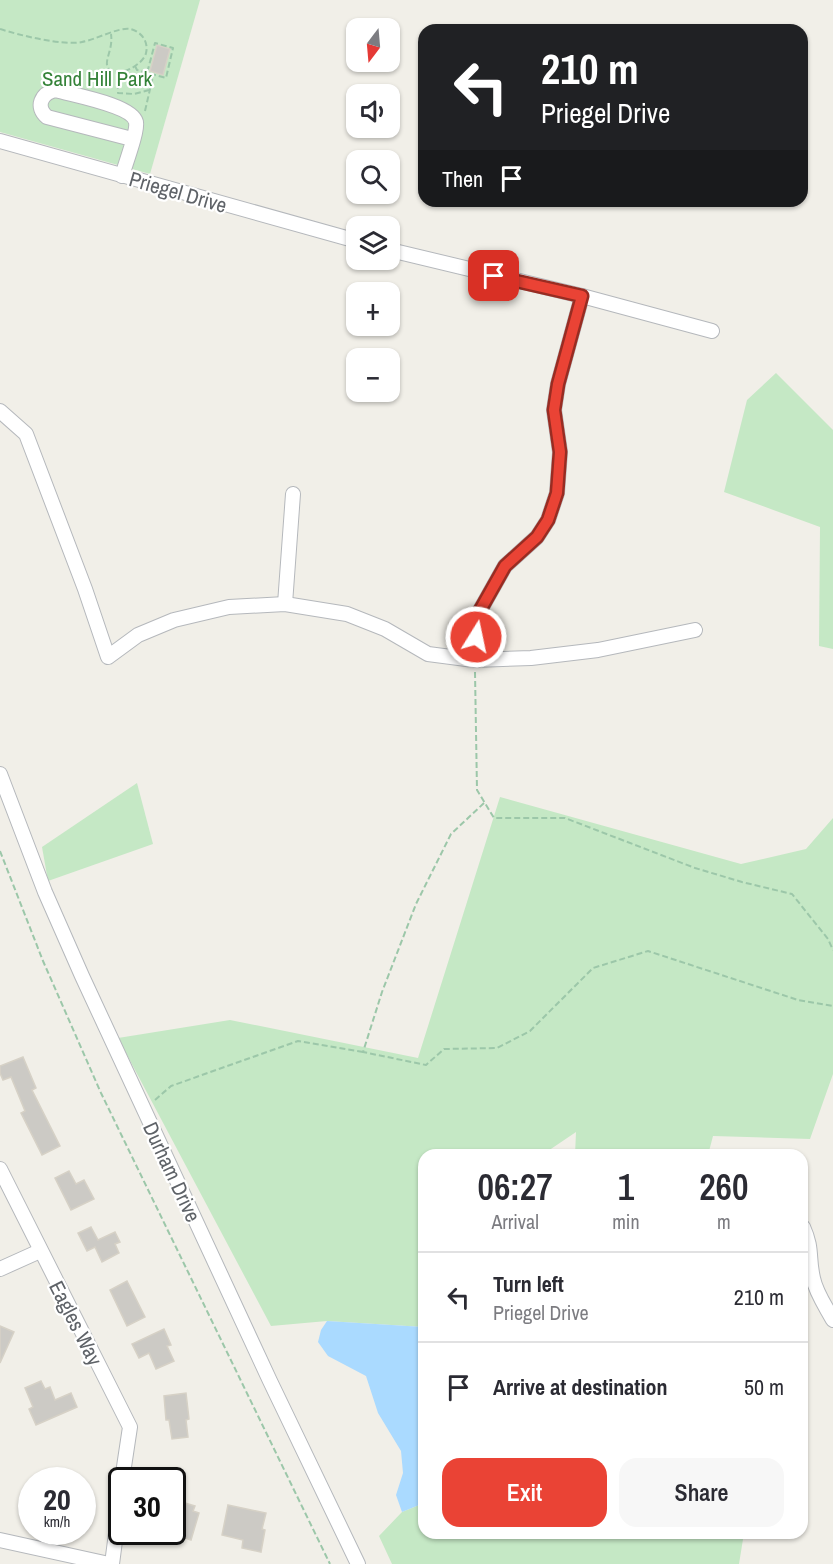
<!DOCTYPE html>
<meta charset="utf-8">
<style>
:root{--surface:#fff;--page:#f7f7f7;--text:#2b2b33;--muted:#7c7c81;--line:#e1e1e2;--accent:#ea4335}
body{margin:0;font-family:"Archivo Narrow",sans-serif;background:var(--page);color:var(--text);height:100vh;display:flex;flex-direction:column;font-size:22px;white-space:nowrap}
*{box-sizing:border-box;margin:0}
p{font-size:20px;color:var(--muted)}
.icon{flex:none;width:33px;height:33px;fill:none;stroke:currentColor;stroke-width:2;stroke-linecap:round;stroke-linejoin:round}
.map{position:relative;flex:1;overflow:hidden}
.sheet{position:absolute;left:418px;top:1149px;width:390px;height:390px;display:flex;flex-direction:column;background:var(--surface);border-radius:18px;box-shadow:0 2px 4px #0004}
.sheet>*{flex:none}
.banner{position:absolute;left:418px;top:24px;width:390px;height:183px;border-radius:18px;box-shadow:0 2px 4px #0004;background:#202124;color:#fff;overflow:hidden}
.needle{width:39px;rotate:196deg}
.fabs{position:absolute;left:346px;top:18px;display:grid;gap:12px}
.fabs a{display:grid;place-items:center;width:54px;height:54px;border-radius:12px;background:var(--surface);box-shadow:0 2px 4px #0004;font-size:30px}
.speed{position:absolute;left:18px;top:1467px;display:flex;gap:12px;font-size:30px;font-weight:700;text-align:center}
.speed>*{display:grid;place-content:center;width:78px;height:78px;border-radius:50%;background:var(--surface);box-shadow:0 2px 4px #0004;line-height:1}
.speed small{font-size:15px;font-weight:400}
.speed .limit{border:3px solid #111;border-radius:9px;background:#fff;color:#111}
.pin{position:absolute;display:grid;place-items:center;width:51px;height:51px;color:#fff;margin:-26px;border-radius:12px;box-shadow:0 3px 9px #0006}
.me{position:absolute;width:66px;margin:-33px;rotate:10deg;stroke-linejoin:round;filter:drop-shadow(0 0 4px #0008)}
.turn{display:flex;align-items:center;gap:21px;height:126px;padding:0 24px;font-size:27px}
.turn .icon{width:78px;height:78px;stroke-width:2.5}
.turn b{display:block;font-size:42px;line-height:51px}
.then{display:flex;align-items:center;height:57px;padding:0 24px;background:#0003;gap:12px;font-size:22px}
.eta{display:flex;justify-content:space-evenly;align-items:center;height:102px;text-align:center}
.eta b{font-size:36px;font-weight:600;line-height:42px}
.action{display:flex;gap:12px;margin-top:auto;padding:12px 24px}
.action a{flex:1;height:69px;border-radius:18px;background:var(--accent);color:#fff;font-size:24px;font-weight:600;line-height:69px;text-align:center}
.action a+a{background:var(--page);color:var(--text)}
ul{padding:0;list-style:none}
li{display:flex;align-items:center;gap:18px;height:90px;padding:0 24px;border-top:2px solid var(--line)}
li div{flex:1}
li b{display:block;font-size:22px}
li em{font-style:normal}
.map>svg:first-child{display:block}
.green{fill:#c5e8c5}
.water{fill:#aadaff}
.building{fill:#cccac5;stroke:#d6d1c6;stroke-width:1.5}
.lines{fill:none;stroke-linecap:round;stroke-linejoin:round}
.minor-casing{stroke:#b5b8bc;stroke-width:16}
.path{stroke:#9cc7a9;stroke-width:2;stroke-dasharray:6 3;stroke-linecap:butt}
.minor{stroke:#fff;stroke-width:14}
.route-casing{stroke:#982c22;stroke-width:15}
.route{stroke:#ea4335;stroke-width:10}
.labels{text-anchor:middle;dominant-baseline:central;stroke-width:4.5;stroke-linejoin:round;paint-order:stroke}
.park-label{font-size:21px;fill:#348238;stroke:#fff}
.street-label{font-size:21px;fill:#5f6368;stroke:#fff}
</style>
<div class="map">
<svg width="833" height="1564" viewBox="0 0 833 1564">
<rect width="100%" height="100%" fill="#f1efe8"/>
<!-- green -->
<g class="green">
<path d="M 0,0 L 200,0 L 150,174 L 0,132 Z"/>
<path d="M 776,373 L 833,430 L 833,649 L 819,646 L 820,527 L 724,492 L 747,400 Z"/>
<path d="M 137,783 L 153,844 L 48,881 L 42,847 Z"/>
<path d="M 500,797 L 741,864 L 806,849 L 833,818 L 833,1074 L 810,1139 L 713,1136 L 708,1155 L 575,1155 L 576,1132 L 542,1155 L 424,1155 L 424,1327 L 327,1321 L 271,1326 L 118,1038 L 230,1020 L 418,1058 Z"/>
<path d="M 424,1503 L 424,1533 L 744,1533 L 739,1564 L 392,1564 L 379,1536 L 402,1512 Z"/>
</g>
<!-- water -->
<path class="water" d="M 327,1321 L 424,1327 L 424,1503 L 402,1512 L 396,1495 L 403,1473 L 401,1451 L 378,1413 L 366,1376 L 328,1356 L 318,1342 L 321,1330 Z"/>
<!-- building -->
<g class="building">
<path d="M 157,45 L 170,49 L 163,75 L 150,71 Z"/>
<path d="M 23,1057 L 36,1088 L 32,1090 L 60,1146 L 42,1155 L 21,1113 L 25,1111 L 11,1077 L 3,1080 L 0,1073 L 0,1066 Z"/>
<path d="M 69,1171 L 76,1184 L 84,1180 L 94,1199 L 71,1210 L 55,1178 Z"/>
<path d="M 91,1227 L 98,1240 L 115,1232 L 120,1242 L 115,1244 L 119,1253 L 102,1262 L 95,1247 L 87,1251 L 78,1233 Z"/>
<path d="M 127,1281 L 145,1317 L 127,1326 L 110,1290 Z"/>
<path d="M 0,1326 L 14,1332 L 0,1363 Z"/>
<path d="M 164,1329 L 171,1345 L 167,1346 L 174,1361 L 156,1369 L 149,1353 L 139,1358 L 132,1344 Z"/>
<path d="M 41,1381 L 45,1389 L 50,1387 L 55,1400 L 71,1393 L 77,1407 L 36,1425 L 29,1409 L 33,1407 L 25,1388 Z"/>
<path d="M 186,1393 L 189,1419 L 186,1420 L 188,1437 L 172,1439 L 169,1420 L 166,1420 L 164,1396 Z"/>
<path d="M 172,1499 L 195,1506 L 193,1511 L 199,1513 L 191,1540 L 176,1535 L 178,1529 L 172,1527 Z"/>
<path d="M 228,1505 L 266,1513 L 262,1529 L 265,1530 L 261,1552 L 242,1548 L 243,1540 L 222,1535 Z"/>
</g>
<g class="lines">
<!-- minor casing -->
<g class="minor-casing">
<g id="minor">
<path d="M 0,141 L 357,241"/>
<path d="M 122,176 C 125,165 138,131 136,122 C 132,105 72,95 56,90 C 41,93 35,107 47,117 L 132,139"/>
<path d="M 390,250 L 582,296 L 712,331"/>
<path d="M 0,411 L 26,434 L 85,589 L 108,657 L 138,635 L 174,620 L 229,607 L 285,604 L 347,614 L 385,629 L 428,654 L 474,660 L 531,658 L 598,650 L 695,630"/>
<path d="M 285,604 L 293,494"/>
<path d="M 474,660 L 478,614 L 505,566 L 537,537 L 548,520 L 557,493 L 560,452 L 554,410 L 558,384 L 582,296"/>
<path d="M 0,774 L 45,892 L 82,976 L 270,1381 L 358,1564"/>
<path d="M 0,1169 L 130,1427 L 122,1480"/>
<path d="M 803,1227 C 813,1249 808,1257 813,1278 C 816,1293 826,1307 833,1320"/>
<path d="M 0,1269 L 40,1251"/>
<path d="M 0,1540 L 109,1564"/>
<path d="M 112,1564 L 122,1487"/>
</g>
</g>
<!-- path -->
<g class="path">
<path d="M 0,29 C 19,35 62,46 82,42 C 95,40 118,27 130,29 C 141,31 149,42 146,53 C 144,65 111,83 107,65 C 106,57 113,48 111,34"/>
<path d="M 135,66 L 137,70 L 166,78 L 173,48 L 155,43 L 147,73"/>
<path d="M 118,74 L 118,93 L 134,94 L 149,90"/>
<path d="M 145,111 L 153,76"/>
<path d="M 475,672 L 477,790 L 494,818 L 565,818 L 695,868 L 742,882 L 792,894 L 828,939 L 833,950"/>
<path d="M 484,803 L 451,834 L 416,904 L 382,992 L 363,1052 L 426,1065 L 444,1049 L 497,1048 L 530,1031 L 593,968 L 648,951 L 798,1000 L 833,1006"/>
<path d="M 0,851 L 43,961 L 101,1093 L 330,1564"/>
<path d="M 155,1100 L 171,1086 L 298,1041 L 363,1052"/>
</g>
<!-- minor -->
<use href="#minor" class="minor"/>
</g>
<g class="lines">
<!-- route casing -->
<g class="route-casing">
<path id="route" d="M 476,637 L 478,614 L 505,566 L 537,537 L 548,520 L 557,493 L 560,452 L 554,410 L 558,384 L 582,296 L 494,276"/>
</g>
<!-- route -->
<use href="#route" class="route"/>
</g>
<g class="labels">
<!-- park labels -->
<g class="park-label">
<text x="97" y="78">Sand Hill Park</text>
</g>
<!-- street labels -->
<g class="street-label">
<text transform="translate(178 192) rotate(16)">Priegel Drive</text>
<text transform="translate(172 1172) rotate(65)">Durham Drive</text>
<text transform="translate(76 1323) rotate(63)">Eagles Way</text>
</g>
</g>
</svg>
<div class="fabs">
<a><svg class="needle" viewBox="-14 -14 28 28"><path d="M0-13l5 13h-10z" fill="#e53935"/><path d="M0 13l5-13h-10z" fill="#7c7c81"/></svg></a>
<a><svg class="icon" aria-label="sound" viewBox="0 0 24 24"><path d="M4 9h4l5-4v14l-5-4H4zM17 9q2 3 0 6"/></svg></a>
<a><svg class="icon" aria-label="search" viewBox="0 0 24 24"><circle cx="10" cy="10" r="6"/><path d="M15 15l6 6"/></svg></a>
<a><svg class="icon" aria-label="layers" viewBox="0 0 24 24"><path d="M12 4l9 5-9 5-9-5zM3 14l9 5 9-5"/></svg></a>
<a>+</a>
<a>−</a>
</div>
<div class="speed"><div>20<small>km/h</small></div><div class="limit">30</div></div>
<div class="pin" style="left:494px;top:276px;background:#d93025"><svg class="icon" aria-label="arrive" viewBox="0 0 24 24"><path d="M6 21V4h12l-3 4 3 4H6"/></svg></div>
<svg class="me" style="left:476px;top:637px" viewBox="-20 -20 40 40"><circle r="17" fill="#ea4335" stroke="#fff" stroke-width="3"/><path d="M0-11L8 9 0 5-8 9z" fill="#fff"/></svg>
<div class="banner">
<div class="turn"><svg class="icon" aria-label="left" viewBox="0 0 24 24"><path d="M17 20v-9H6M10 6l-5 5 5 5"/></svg><div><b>210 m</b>Priegel Drive</div></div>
<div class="then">Then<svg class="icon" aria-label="arrive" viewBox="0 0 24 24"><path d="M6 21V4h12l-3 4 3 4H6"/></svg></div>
</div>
<section class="sheet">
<div class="eta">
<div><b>06:27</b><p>Arrival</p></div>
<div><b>1</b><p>min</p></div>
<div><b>260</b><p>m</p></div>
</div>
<ul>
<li><svg class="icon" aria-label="left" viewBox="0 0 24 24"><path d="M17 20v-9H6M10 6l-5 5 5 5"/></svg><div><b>Turn left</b><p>Priegel Drive</p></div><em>210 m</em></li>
<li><svg class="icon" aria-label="arrive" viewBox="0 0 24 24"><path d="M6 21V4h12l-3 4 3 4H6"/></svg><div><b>Arrive at destination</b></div><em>50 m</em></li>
</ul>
<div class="action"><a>Exit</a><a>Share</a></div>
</section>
</div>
